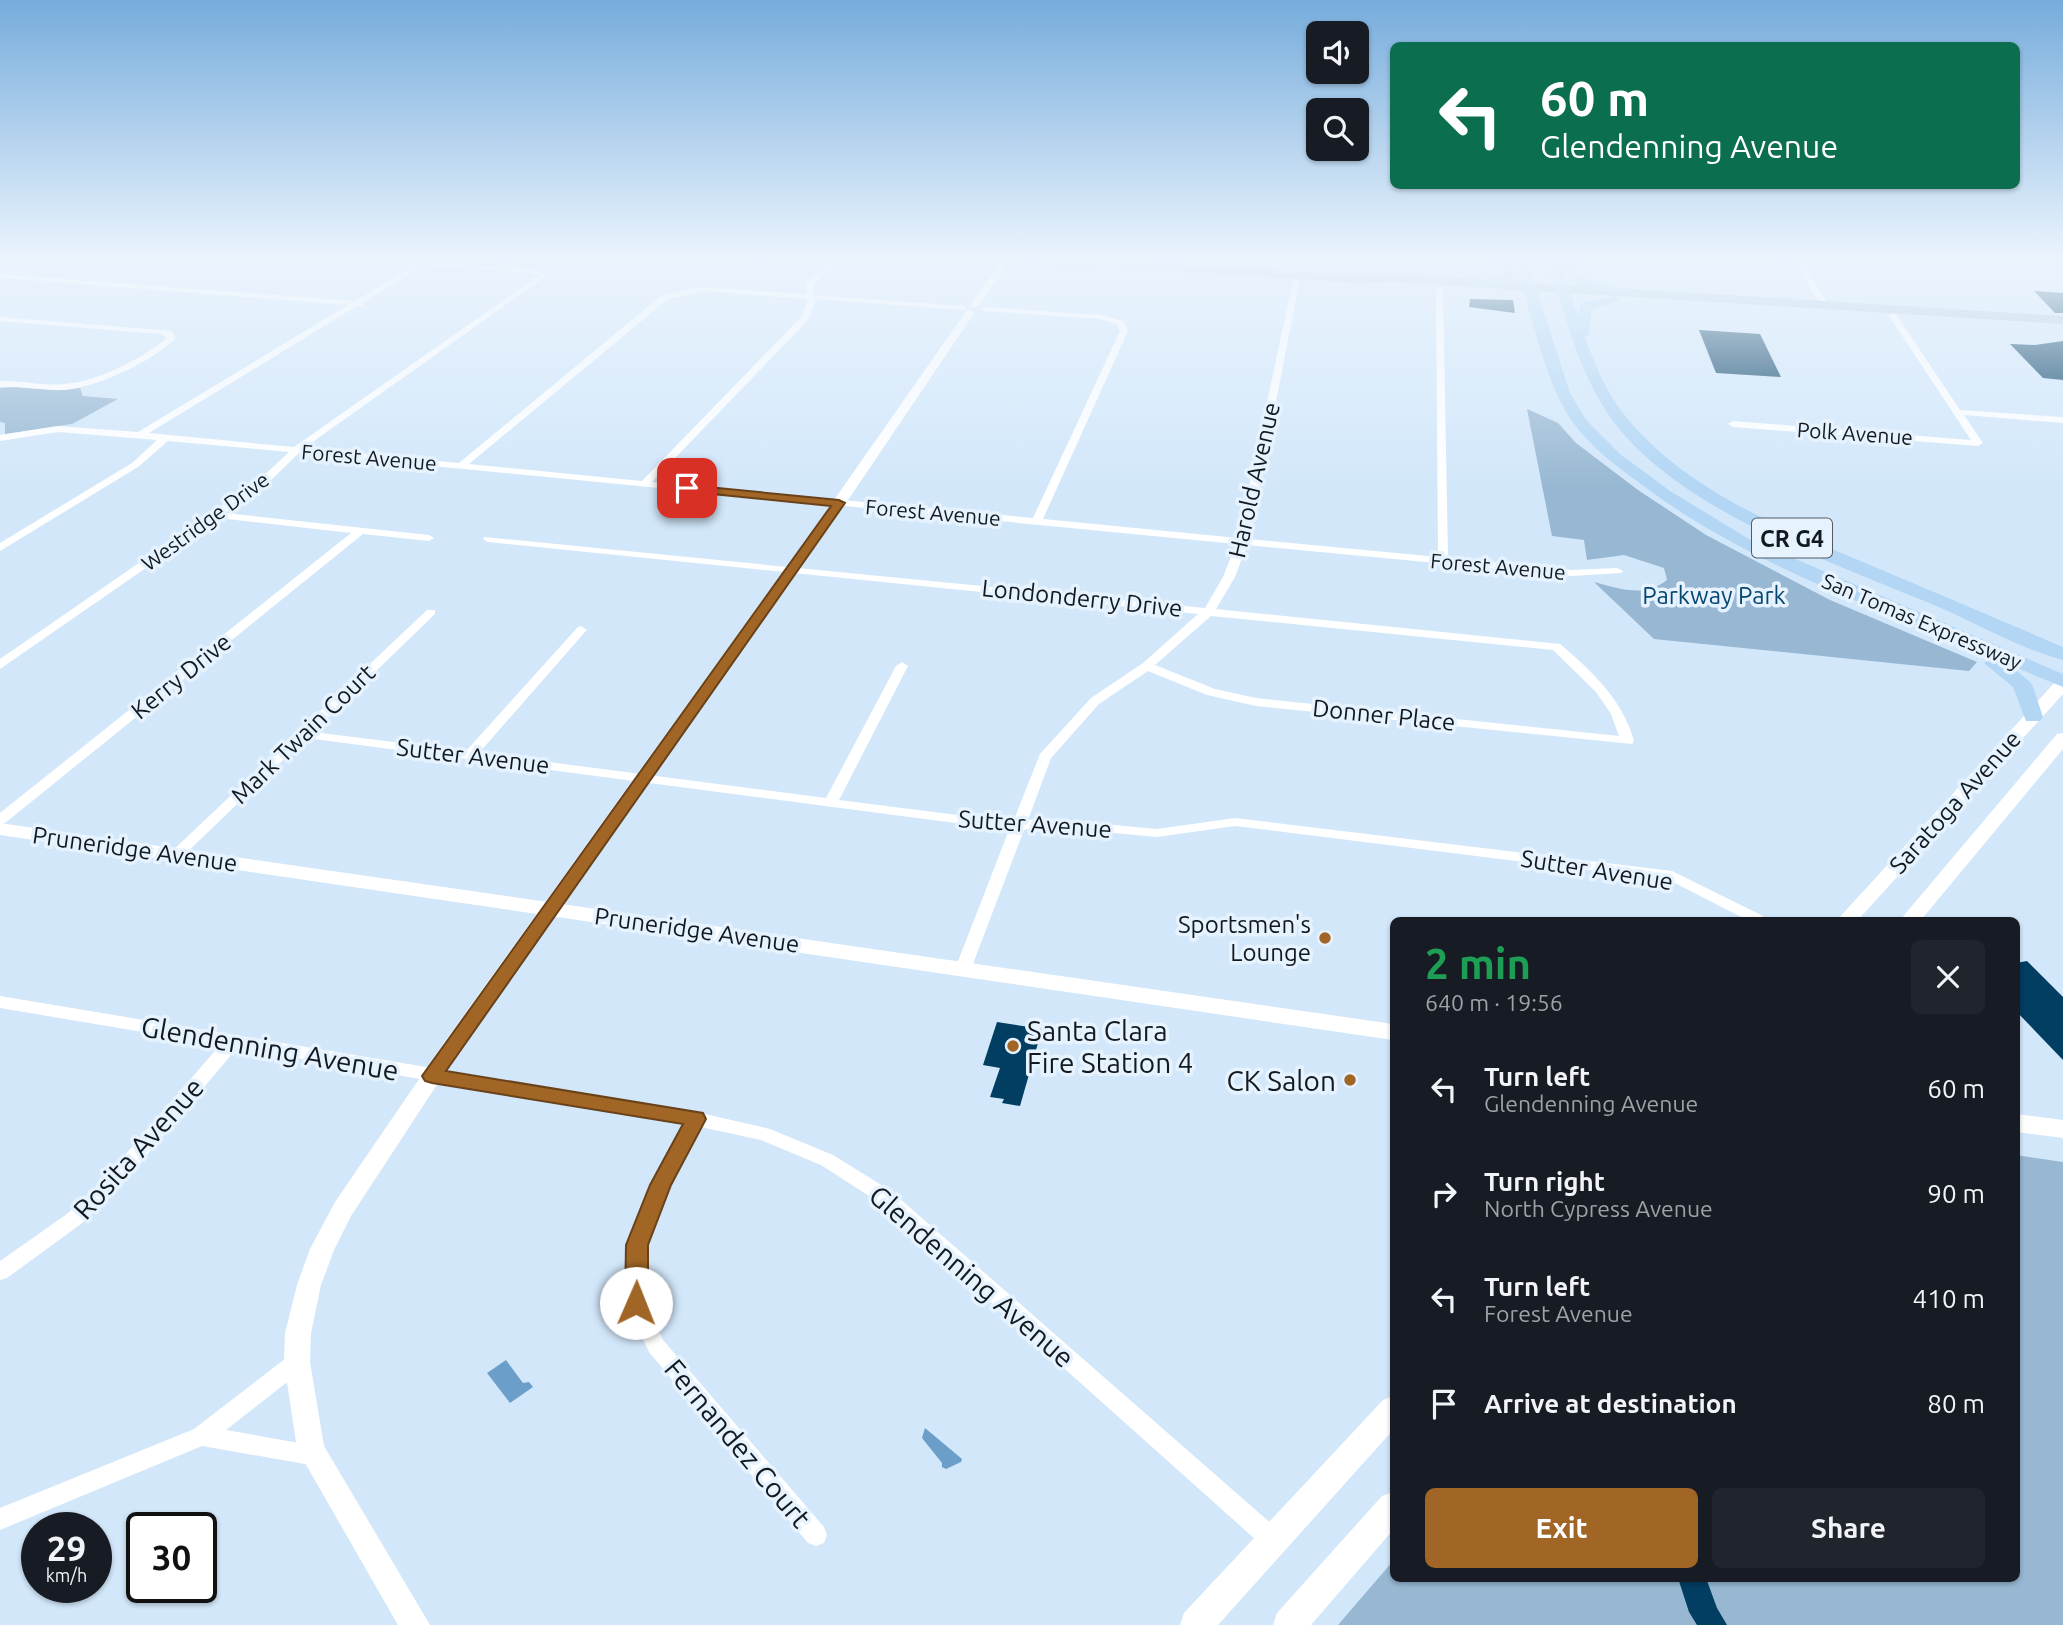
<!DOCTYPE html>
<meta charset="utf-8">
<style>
:root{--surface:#171b24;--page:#20242c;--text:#f1f3f6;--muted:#9ea1a6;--accent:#a16626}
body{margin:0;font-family:Ubuntu,sans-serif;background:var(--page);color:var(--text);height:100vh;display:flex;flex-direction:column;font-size:26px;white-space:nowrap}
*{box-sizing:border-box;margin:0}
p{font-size:23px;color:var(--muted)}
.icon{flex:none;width:38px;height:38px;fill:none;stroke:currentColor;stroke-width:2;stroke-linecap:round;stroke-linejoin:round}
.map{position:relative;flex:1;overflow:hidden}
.drawer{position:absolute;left:1390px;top:917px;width:630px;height:665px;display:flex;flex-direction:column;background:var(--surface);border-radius:10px;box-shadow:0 2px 5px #0004}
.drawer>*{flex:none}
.top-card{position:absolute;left:1390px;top:42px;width:630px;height:147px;border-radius:10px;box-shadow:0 2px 5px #0004;background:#0b6e4f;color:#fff;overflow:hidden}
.controls{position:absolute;left:1306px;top:21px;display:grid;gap:14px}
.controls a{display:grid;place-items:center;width:63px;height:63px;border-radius:10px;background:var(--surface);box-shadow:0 2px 5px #0004;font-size:35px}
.speed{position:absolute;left:21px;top:1512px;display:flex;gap:14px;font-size:35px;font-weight:700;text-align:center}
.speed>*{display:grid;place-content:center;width:91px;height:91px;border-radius:50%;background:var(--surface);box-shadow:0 2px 5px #0004;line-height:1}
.speed small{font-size:18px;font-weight:400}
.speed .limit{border:4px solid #111;border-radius:10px;background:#fff;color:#111}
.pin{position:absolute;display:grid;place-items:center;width:60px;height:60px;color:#fff;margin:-30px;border-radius:14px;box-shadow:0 4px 10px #0006}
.me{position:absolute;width:77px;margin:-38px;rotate:1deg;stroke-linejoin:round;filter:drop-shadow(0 0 5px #0008)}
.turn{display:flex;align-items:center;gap:24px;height:147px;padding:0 35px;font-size:32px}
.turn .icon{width:91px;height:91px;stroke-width:2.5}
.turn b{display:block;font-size:49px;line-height:60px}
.round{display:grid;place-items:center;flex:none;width:74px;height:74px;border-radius:10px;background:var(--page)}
.headline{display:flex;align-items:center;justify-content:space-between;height:119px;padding:0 35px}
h1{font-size:42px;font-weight:700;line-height:52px;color:#1e9e55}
.action{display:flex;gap:14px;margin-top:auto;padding:14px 35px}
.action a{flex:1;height:80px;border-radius:10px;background:var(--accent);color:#fff;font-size:28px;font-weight:700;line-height:80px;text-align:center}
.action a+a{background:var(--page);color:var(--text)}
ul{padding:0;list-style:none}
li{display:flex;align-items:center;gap:21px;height:105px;padding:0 35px}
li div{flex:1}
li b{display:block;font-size:26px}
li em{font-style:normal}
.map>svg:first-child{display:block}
.green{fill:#97b7d2}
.water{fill:#6b9fca}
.building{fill:#023d62}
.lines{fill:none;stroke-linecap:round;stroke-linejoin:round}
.minor{fill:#fff;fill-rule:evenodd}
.tertiary{fill:#fff;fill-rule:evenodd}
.secondary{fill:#fff;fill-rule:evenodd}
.primary{fill:#b0c9de;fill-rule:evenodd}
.trunk{fill:#b2d6f4;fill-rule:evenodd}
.route{fill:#a16626;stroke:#694219;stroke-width:2}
.poi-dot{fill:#a16626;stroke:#e6f3ff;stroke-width:2.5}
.labels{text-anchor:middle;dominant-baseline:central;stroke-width:7;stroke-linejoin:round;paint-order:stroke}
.far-street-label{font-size:21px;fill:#121a20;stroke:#e6f3ff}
.shield{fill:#e6f3ff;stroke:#525b63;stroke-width:2}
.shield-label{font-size:23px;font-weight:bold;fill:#121a20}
.street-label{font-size:24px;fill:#121a20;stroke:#e6f3ff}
.park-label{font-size:24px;fill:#054770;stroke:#e6f3ff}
.poi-label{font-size:24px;fill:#121a20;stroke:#e6f3ff;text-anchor:end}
.near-poi-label{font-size:28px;fill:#121a20;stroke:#e6f3ff;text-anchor:start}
.near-street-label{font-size:28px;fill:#121a20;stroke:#e6f3ff}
</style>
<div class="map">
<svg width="2063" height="1625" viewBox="0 0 2063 1625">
<rect width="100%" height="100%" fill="#d2e7fa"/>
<!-- green -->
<g class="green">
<path d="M 17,387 L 56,390 L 80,388 L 83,396 L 118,399 L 72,424 L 5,434 L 5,423 L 0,422 L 0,388 Z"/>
<path d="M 1527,409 L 1558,423 L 1576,443 L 1638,490 L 1706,535 L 1830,600 L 1977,662 L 1969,671 L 1654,639 L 1594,582 C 1621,589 1644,598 1667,580 L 1664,568 L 1624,555 L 1587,560 L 1584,540 L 1552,536 Z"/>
<path d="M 2016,1155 L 2063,1162 L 2063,1625 L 1338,1625 L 1393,1561 L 1393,1578 L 2016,1578 Z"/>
</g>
<!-- water -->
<g class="water">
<path d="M 506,1360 L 523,1383 L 529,1382 L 533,1387 L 510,1403 L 487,1373 Z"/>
<path d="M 925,1428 L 962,1459 L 961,1462 L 946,1469 L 942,1467 L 942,1463 L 922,1438 Z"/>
</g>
<!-- building -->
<g class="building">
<path d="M 2034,291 L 2063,293 L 2063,313 L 2055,313 Z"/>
<path d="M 1470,299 L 1513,300 L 1515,313 L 1469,307 Z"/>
<path d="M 1699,330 L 1760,334 L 1781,377 L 1716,373 Z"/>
<path d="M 2063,341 L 2063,380 L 2043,378 L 2010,344 L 2035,345 Z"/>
<path d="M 2027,961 L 2063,997 L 2063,1060 L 2016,1011 L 2016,963 Z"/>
<path d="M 997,1022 L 1042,1029 L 1020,1106 L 1002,1103 L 1004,1099 L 990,1097 L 1000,1068 L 983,1065 Z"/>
<path d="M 1678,1578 L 1706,1578 L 1717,1608 L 1727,1625 L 1697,1625 L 1689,1612 Z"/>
</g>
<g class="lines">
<!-- minor -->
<g class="minor">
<path d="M 355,260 L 423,261 L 532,269 L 548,275 L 304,448 L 459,463 L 662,295 L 704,287 L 805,294 L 807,282 L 830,260 L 838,260 L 814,285 L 813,295 L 963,306 L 967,308 L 963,310 L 814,299 L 815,303 L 808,320 L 652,482 L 1033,518 L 1120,331 L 1117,325 L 1101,319 L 984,311 L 980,309 L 984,307 L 1102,315 L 1123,321 L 1128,331 L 1043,519 L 1238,538 L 1294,276 L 1301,274 L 1249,539 L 1438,557 L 1436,289 L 1443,287 L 1448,558 L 1572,570 L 1617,568 L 1623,571 L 1621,573 L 1572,576 L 1247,545 L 1235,577 L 1216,609 L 1560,644 C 1592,671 1623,700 1634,741 L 1632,744 L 1256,706 L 1207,695 L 1148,671 L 1099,704 L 1051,758 L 1028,820 L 1040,818 L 1157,829 L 1235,818 L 1672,871 L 1763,916 L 1766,920 L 1747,920 L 1669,880 L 1235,826 L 1157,837 L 1040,826 L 1024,830 L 971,969 L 969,973 L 957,973 L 955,969 L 1009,830 L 306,738 L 180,859 L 170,859 L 168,856 L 170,853 L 427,610 L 435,610 L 435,614 L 313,732 L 466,751 L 577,628 L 581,626 L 587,630 L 585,632 L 479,753 L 826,798 L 896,666 L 902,662 L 908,666 L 839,800 L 1013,822 L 1040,754 L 1091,698 L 1143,663 L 1198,614 L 488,542 L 483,539 L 484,537 L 1205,608 L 1223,577 L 1236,544 L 299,453 L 267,484 L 225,513 L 429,535 L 434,538 L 429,541 L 363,534 L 5,823 L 0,824 L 0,813 L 351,533 L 218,518 L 0,669 L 0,659 L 259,480 L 289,452 L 168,441 L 138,467 L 0,551 L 0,543 L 132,463 L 157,440 L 58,432 L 0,441 L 0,435 L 58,426 L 138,432 L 348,305 L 0,278 L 0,274 L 355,301 L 413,266 L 359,262 ZM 423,266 L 531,273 L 538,276 L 294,447 L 149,433 L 357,306 L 363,306 L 363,303 ZM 704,291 L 806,299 L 807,303 L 801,317 L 642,481 L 469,464 L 668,299 ZM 1211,616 L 1553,650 L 1596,692 L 1611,714 L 1619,736 L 1256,698 L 1215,689 L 1155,665 Z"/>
<path d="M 1793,260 L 1801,260 L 1829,305 L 1828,307 L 1822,307 Z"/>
<path d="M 1890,314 L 1896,314 L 1960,410 L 2063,417 L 2063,423 L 1964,415 L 1983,443 L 1978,446 L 1733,427 L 1728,424 L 1733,421 L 1971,440 L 1889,316 Z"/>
<path d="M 0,317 L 161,330 L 171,331 L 176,338 C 153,361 98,387 65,390 C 43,391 22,386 0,387 L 0,381 C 22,380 43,386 65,384 C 97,382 143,358 167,338 L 161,334 L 0,321 Z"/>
<path d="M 0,996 L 696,1112 L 770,1129 L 833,1155 L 891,1191 L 1281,1532 L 1284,1540 L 1281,1548 L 1273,1551 L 1265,1548 L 877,1201 L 821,1165 L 761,1140 L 701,1127 L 670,1185 L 647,1245 L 646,1303 L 663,1340 L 824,1527 L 827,1535 L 824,1543 L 816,1546 L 808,1543 L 649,1352 L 626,1303 L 627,1245 L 652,1185 L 685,1124 L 237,1048 L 120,1187 L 81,1224 L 7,1278 L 0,1280 L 0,1261 L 67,1214 L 106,1177 L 220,1045 L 0,1008 Z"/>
<path d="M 297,1353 L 304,1355 L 307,1362 L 304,1369 L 226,1430 L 316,1446 L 324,1449 L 327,1456 L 324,1463 L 316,1466 L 202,1446 L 0,1530 L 0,1508 L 194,1429 L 290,1355 Z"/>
</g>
<!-- tertiary -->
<g class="tertiary">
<path d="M 1001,260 L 1011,260 L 978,307 L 972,307 L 970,305 Z"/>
<path d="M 967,310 L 975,312 L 844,506 L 457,1054 L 351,1216 L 334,1250 L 321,1285 L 311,1333 L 310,1362 L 324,1446 L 430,1625 L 398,1625 L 297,1449 L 284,1362 L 285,1333 L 297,1285 L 310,1249 L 335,1202 L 443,1044 L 834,500 Z"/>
</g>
<!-- secondary -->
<g class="secondary">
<path d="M 2063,679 L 2063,694 L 1858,920 L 1837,920 L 2057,680 Z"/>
<path d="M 2063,733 L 2063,749 L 1921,920 L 1900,920 L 2057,734 Z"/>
<path d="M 0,823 L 1393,1024 L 1393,1040 L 0,835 Z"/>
<path d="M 2016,1114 L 2063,1120 L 2063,1138 L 2016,1132 Z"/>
<path d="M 1393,1396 L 1393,1430 L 1218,1625 L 1180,1625 L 1184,1613 L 1383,1400 Z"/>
<path d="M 1393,1492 L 1393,1530 L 1311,1625 L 1273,1625 L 1277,1613 L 1382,1496 Z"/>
</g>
<!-- primary -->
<path class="primary" d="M 992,260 L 1085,262 L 1116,260 L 1356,275 L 1394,274 L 2063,316 L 2063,324 L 1394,282 L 1356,283 L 1107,267 L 1085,270 L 998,264 Z"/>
<!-- trunk -->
<g class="trunk">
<path d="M 1502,260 L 1514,260 L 1512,281 L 1481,287 L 1481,281 L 1502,276 Z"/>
<path d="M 1515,260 L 1527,260 L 1570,393 L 1586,420 L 1620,454 L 1670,491 L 1749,539 L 2063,674 L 2063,687 L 2010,665 L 2032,684 L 2043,717 L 2040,721 L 2026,721 L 2013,687 L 1984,663 L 1992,658 C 1873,606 1745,563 1641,484 C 1617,467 1592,448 1574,424 C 1546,387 1529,307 1515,260 Z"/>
<path d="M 1546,260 L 1558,260 L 1578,315 L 1581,303 L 1615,296 L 1621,300 L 1591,309 L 1589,334 L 1585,337 C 1595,365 1607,394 1626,417 C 1690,495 1792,532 1882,570 C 1943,596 2003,621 2063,647 L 2063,660 C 2026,651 1977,624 1941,608 C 1837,564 1682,513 1613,421 C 1578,374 1566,314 1546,260 Z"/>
<path d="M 1558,260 L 1570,260 L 1583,278 L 1628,292 L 1622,296 L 1575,284 Z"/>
</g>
</g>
<!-- sky -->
<linearGradient id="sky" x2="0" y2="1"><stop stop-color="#76acdc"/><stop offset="0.53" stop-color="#ebf4fd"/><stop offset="1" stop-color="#ebf4fd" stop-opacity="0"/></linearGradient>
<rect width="2063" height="488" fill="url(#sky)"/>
<!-- route -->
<path class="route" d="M 687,485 L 839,500 L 845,503 L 446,1071 L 703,1113 L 706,1119 L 671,1185 L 648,1245 L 648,1303 L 644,1310 L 636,1313 L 628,1310 L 625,1303 L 626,1245 L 650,1185 L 683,1124 L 432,1083 L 425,1081 L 422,1076 L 831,506 L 683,491 L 683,486 Z"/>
<!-- markers -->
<g class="poi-dot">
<circle cx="1325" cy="938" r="7"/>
<circle cx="1013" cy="1046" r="7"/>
<circle cx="1350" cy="1080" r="7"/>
</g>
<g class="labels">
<!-- far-street labels -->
<g class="far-street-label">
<text transform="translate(1855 433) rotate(4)">Polk Avenue</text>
<text transform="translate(369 457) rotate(5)">Forest Avenue</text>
<text transform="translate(933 512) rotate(5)">Forest Avenue</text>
<text transform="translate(205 521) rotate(-36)">Westridge Drive</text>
<text transform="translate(1498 566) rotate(5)">Forest Avenue</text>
<text transform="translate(1922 621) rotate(23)">San Tomas Expressway</text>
</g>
<!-- shield labels -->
<rect class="shield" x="1752" y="518.5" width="80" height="39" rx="5"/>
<g class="shield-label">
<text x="1792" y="538">CR G4</text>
</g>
<!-- street labels -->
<g class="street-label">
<text transform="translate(1254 480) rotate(-77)">Harold Avenue</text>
<text transform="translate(1082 598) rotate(6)">Londonderry Drive</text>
<text transform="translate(181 676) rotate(-39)">Kerry Drive</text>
<text transform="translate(1384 715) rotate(6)">Donner Place</text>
<text transform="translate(303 734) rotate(-44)">Mark Twain Court</text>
<text transform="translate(473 756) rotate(7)">Sutter Avenue</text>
<text transform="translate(1955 802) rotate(-48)">Saratoga Avenue</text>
<text transform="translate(1035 824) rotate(4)">Sutter Avenue</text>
<text transform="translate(135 849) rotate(8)">Pruneridge Avenue</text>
<text transform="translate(1597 870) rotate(9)">Sutter Avenue</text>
<text transform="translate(697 930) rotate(8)">Pruneridge Avenue</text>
</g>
<!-- park labels -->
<g class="park-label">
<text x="1714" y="595">Parkway Park</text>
</g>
<!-- poi labels -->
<g class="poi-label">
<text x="1311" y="924">Sportsmen's<tspan x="1311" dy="28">Lounge</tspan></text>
</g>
<!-- near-poi labels -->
<g class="near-poi-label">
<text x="1027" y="1030">Santa Clara<tspan x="1027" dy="32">Fire Station 4</tspan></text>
<text x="1336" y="1080" text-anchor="end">CK Salon</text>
</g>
<!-- near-street labels -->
<g class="near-street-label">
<text transform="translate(270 1048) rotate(10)">Glendenning Avenue</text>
<text transform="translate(138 1148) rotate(-48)">Rosita Avenue</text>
<text transform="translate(972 1276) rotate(41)">Glendenning Avenue</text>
<text transform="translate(738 1443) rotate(50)">Fernandez Court</text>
</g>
</g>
</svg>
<div class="controls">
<a><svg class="icon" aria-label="sound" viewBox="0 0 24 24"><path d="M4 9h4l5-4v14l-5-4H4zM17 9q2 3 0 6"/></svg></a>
<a><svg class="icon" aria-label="search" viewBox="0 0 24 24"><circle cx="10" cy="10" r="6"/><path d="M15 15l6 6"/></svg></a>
</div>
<div class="speed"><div>29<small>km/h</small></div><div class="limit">30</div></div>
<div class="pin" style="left:687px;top:488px;background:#d93025"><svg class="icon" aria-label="arrive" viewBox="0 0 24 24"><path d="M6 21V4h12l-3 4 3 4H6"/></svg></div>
<svg class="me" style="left:636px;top:1303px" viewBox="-20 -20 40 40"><circle r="19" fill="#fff"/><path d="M0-13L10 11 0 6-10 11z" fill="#a16626"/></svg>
<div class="top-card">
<div class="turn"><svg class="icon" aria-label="left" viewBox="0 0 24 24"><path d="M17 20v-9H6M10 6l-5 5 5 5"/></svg><div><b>60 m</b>Glendenning Avenue</div></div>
</div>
<section class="drawer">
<div class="headline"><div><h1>2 min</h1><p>640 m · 19:56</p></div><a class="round"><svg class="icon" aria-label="close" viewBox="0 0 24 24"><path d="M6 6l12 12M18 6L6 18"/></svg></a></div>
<ul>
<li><svg class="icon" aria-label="left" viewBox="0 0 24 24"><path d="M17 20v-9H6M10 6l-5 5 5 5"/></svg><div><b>Turn left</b><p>Glendenning Avenue</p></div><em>60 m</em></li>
<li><svg class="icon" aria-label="right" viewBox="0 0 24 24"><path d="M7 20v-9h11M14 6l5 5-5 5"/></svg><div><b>Turn right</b><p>North Cypress Avenue</p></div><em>90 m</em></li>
<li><svg class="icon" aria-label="left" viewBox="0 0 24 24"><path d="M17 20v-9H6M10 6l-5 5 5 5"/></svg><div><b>Turn left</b><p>Forest Avenue</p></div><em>410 m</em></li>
<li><svg class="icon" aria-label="arrive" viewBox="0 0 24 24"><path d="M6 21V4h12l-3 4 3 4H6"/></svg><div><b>Arrive at destination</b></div><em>80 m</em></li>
</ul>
<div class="action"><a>Exit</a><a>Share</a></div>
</section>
</div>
